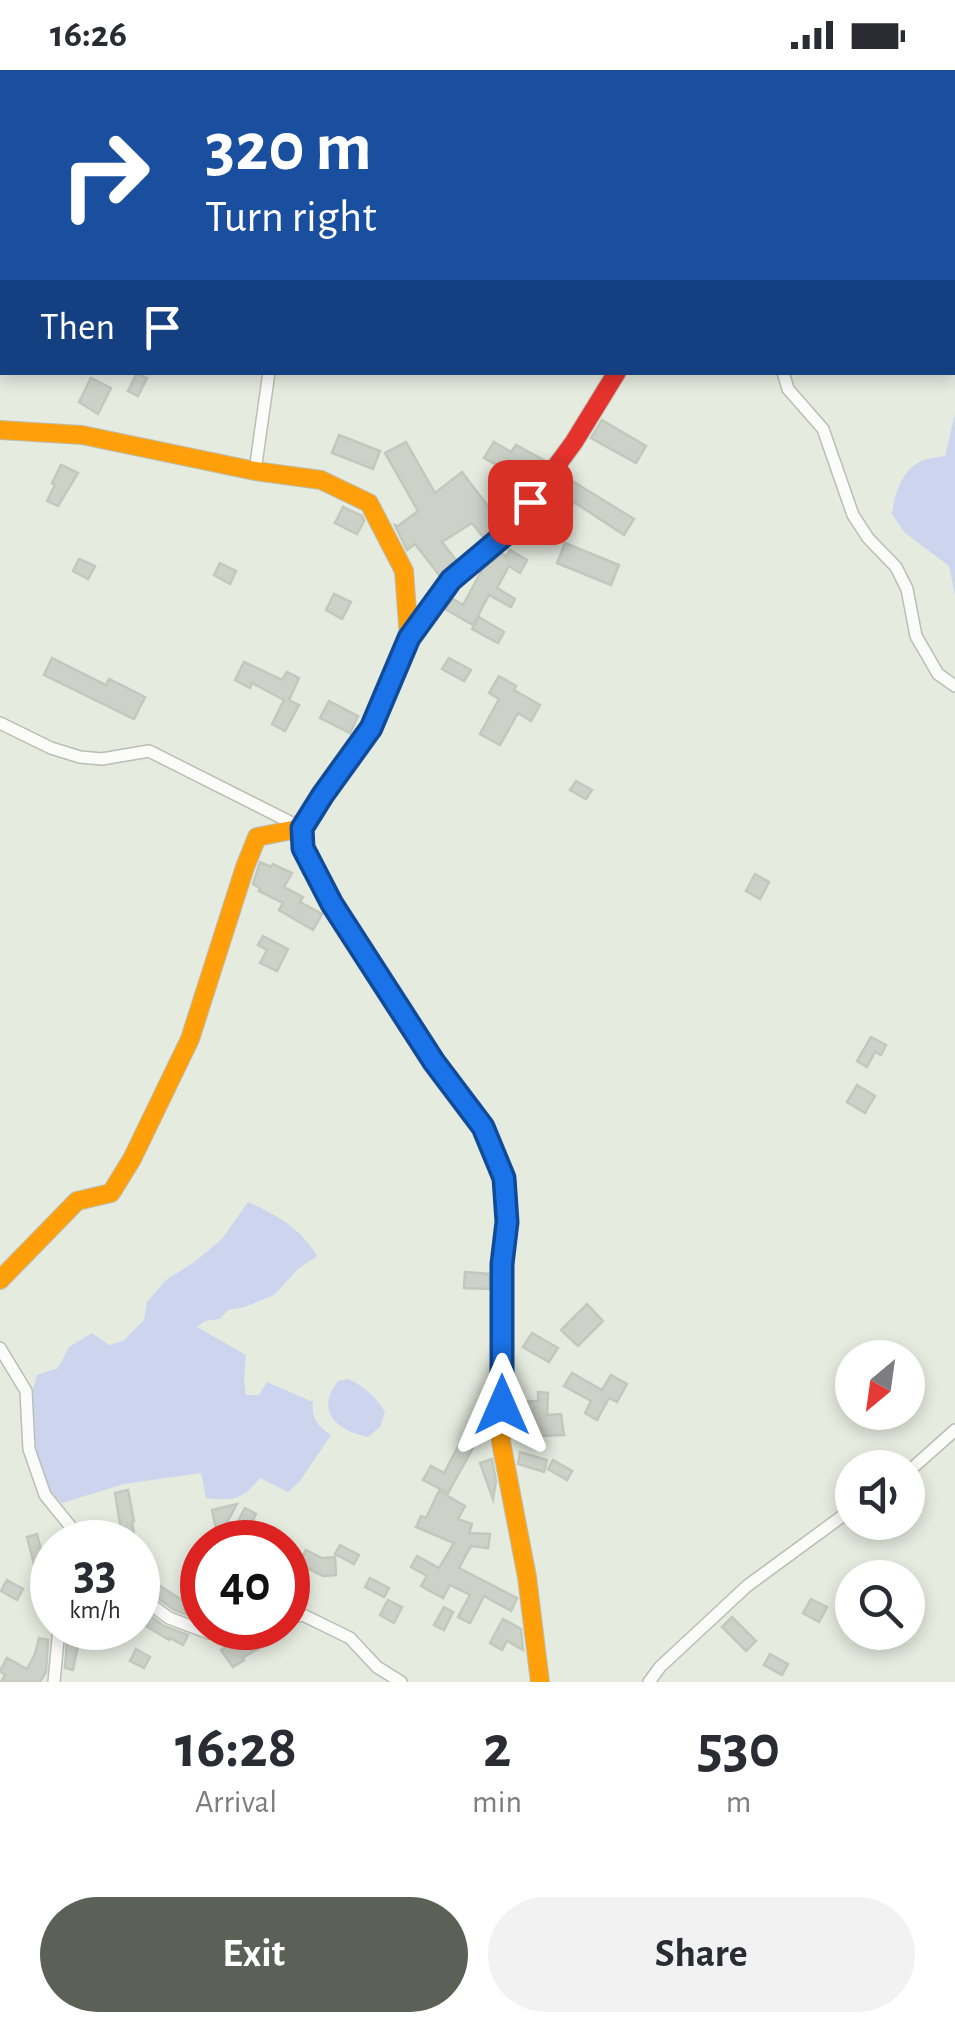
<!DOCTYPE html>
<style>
:root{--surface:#fff;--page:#f2f2f3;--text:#2b2b33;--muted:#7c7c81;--accent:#5c6157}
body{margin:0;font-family:"Alegreya Sans",sans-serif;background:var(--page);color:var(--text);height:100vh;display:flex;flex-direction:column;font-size:38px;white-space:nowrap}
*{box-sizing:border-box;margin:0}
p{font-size:32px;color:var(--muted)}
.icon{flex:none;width:55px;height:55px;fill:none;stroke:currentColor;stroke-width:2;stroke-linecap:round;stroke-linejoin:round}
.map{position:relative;height:1612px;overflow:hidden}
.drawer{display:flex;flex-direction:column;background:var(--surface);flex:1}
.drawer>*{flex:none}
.guide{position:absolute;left:0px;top:0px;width:955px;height:305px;box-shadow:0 5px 15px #0003;background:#1a4fa0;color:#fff;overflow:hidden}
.needle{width:65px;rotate:209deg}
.buttons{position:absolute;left:835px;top:1270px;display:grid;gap:20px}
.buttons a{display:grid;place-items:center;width:90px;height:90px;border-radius:50%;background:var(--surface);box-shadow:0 5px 15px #0003;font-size:50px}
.speed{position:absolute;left:30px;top:1450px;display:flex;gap:20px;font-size:50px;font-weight:700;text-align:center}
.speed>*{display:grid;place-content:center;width:130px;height:130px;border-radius:50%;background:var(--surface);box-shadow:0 5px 15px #0003;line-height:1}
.speed small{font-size:25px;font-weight:400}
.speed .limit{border:15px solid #d22;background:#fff;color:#111}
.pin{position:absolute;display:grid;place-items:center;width:85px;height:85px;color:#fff;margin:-42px;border-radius:20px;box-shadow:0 5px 15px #0006}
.me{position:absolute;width:110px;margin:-55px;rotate:0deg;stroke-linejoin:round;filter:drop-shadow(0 0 8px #0008)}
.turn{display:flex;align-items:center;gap:35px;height:210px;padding:0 40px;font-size:45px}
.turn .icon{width:130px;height:130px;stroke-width:2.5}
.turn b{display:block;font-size:70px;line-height:85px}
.then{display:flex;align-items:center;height:95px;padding:0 40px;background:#0003;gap:20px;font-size:38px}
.eta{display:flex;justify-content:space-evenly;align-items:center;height:170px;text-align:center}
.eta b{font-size:60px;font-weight:700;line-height:70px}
.primary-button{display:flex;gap:20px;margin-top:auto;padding:20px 40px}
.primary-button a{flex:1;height:115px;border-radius:60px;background:var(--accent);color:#fff;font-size:40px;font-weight:700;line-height:115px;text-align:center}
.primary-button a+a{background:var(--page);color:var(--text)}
.status{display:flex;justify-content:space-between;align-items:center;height:70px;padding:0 50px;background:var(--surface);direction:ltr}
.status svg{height:28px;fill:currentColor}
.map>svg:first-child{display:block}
.water{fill:#cdd5ee}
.building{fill:#cdd2c8;stroke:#c3c8bd;stroke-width:2.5}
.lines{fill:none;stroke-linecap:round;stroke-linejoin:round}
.street-casing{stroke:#babeb5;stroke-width:14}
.fast-casing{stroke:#babeb5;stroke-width:20}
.slow-casing{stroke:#babeb5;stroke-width:20}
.jam-casing{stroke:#babeb5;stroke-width:20}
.street{stroke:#fbfcfa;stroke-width:11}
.fast{stroke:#30b455;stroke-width:18}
.slow{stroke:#ff9f0a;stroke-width:18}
.jam{stroke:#e5322d;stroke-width:18}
.route-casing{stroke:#114b97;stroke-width:25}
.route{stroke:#1a73e8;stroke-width:18}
</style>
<div class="status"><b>16:26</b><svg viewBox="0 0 49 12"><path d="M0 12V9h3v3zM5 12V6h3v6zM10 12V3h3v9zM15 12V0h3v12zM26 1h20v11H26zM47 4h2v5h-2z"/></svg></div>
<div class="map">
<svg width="955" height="1612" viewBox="0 0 955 1612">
<rect width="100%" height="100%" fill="#e5ebdf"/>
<!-- water -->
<g class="water">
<path d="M 955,344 L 955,525 L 949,496 L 905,463 L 892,444 C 895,422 903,395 928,389 C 933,388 939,387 945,386 Z"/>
<path d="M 248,1132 C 276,1144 302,1159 317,1186 L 299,1198 L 274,1225 L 245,1237 L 228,1240 L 220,1249 L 205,1251 L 197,1257 L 246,1285 L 244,1311 L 246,1325 L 259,1325 L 267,1312 L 313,1332 C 311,1349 318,1356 331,1365 L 300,1411 L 288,1422 L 260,1408 C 242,1430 234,1431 206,1428 L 201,1403 L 124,1414 L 62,1433 C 39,1418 30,1354 32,1328 C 32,1321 35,1312 37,1305 L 58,1298 L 69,1277 L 92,1263 L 109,1275 L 123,1271 L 144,1250 L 147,1232 L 166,1210 L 193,1193 L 222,1169 Z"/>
<path d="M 348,1309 C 363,1315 377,1328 385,1342 L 380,1357 L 368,1367 C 338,1361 314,1342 338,1311 Z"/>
</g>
<!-- building -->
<g class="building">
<path d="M 137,303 L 147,308 L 138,326 L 128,321 Z"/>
<path d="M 91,308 L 111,318 L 98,344 L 79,332 Z"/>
<path d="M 602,350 L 646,376 L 636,393 L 591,368 Z"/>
<path d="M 339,365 L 380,381 L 373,399 L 332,383 Z"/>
<path d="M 406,372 L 435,423 L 462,402 L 500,452 L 483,467 L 472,453 L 442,472 L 456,490 L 439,505 L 415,474 L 407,480 L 395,455 L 398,456 L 418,441 L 385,383 Z"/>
<path d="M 494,372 L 511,382 L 516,375 L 545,391 L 534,406 L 528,402 L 514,428 L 496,418 L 506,400 L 484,388 Z"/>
<path d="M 61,395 L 78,403 L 58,436 L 47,431 L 55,415 L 52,413 Z"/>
<path d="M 564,406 L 634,449 L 624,465 L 574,432 L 563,451 L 541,438 Z"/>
<path d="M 343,437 L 362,446 L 364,451 L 357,464 L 335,453 Z"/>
<path d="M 565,473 L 619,495 L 611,515 L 557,493 Z"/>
<path d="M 510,480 L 527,490 L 520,503 L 509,496 L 497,518 L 515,529 L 511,537 L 489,525 L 473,555 L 445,539 L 453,529 L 463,535 L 482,500 L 502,483 L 506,487 Z"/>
<path d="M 79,489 L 95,496 L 88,509 L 73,501 Z"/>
<path d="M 220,493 L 236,501 L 230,514 L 214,505 Z"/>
<path d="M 334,524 L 351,532 L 342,549 L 326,540 Z"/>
<path d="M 479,547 L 504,562 L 498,573 L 472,559 Z"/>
<path d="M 52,588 L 106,615 L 109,609 L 145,627 L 134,649 L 44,605 Z"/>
<path d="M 449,588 L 471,600 L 464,611 L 442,599 Z"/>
<path d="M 244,592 L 282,610 L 287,602 L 299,608 L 289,630 L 299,635 L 285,661 L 272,654 L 284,630 L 252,613 L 250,618 L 235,610 Z"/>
<path d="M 499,606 L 516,616 L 514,620 L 540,635 L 531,651 L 518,643 L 500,675 L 480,664 L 499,629 L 489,623 Z"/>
<path d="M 329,631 L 358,646 L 350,663 L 320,648 Z"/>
<path d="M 576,711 L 592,720 L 586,729 L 570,720 Z"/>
<path d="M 260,792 L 271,797 L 273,794 L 292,803 L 284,817 L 303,827 L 300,832 L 322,844 L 313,860 L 279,840 L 283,833 L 259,821 L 260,818 L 253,814 Z"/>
<path d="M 755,804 L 769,812 L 760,829 L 746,821 Z"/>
<path d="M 263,866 L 288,879 L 277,901 L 260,893 L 267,880 L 258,875 Z"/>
<path d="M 871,967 L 886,975 L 881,985 L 875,982 L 867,997 L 857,991 Z"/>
<path d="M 857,1015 L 875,1026 L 865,1043 L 847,1032 Z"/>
<path d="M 465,1202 L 490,1204 L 490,1219 L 464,1218 Z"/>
<path d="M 587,1234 L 603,1251 L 578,1276 L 561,1260 Z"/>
<path d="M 532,1263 L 558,1278 L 549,1292 L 523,1277 Z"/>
<path d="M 572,1303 L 602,1320 L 611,1305 L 627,1314 L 617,1332 L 609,1328 L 597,1350 L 585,1343 L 591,1331 L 564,1316 Z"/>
<path d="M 538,1322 L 548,1323 L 547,1345 L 561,1344 L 564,1365 L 538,1366 L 537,1369 L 514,1367 L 514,1332 L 538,1331 Z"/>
<path d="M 462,1369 L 474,1376 L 448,1423 L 423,1410 L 431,1396 L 444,1403 Z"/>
<path d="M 520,1382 L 547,1390 L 544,1402 L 518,1394 Z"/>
<path d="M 492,1389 L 496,1411 L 493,1429 L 480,1393 Z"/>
<path d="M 553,1390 L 572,1401 L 567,1410 L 548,1399 Z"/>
<path d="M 128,1420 L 134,1451 L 132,1451 L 135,1471 L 123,1472 L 115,1423 Z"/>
<path d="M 439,1421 L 465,1436 L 458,1449 L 472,1454 L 469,1463 L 490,1464 L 488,1478 L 471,1476 L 459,1498 L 517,1528 L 511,1541 L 484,1526 L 470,1553 L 458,1547 L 470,1525 L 450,1515 L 443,1528 L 421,1516 L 427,1506 L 411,1497 L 417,1486 L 439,1498 L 454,1473 L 416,1457 L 421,1446 L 426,1448 Z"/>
<path d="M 237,1434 L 218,1469 L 212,1440 Z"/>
<path d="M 245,1438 L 256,1444 L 248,1460 L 253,1472 L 237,1472 L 233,1461 Z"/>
<path d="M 37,1464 L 46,1501 L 34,1494 L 27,1467 Z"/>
<path d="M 340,1475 L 359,1485 L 354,1494 L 335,1484 Z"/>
<path d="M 306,1480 L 322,1488 L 335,1487 L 336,1505 L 323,1506 L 299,1494 Z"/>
<path d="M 52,1496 L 52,1524 L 49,1529 L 36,1522 Z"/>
<path d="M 370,1508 L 389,1518 L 384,1527 L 365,1517 Z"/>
<path d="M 7,1510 L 23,1519 L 17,1530 L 1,1521 Z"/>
<path d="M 152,1511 L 193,1537 L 188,1545 L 174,1540 L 147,1520 Z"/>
<path d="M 811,1529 L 827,1537 L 819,1552 L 803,1543 Z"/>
<path d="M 388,1530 L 402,1537 L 394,1553 L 380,1545 Z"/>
<path d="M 138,1537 L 164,1556 L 188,1565 L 183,1575 L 170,1568 L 169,1570 L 138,1551 Z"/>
<path d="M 444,1537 L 453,1542 L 444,1560 L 434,1555 Z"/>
<path d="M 732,1547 L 756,1571 L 746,1581 L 722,1557 Z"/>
<path d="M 503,1549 L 521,1559 L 523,1580 L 507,1571 L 502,1580 L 490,1573 Z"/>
<path d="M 68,1558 L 81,1560 L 73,1600 L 65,1598 Z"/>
<path d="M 255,1558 L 265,1575 L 242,1588 L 244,1590 L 233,1597 L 221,1580 Z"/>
<path d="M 39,1568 L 48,1570 L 46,1602 L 40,1612 L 1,1612 L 5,1605 L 0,1601 L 7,1588 L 27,1599 L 35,1584 Z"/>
<path d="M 136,1579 L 150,1587 L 144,1598 L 130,1591 Z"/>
<path d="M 770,1584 L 788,1594 L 782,1605 L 764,1595 Z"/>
</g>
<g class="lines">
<!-- street casing -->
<g class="street-casing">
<g id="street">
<path d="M 361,2 L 362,0"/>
<path d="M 869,2 L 870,0"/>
<path d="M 952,65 L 955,67"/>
<path d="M 783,302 L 788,319 L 823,359 L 853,445 L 868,468 L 896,497 L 907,519 L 916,566 L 938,604 L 955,616"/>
<path d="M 255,401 L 269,302"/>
<path d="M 0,653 L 51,678 L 80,687 L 102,689 L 149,681 L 302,758"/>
<path d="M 0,1278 L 26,1321 L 29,1379 L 45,1425 L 83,1472"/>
<path d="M 908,1402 L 955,1360"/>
<path d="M 138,1525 L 169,1548 L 209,1563 L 239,1558"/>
<path d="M 288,1548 L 303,1545 L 350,1568 L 377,1597 L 401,1612"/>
<path d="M 54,1612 L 59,1558"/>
<path d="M 649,1612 L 660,1597 L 747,1516 L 852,1439"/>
</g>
</g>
<!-- fast casing -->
<g class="fast-casing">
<path id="fast" d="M 398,593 L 371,658 L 302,758 C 304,802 342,850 366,887 C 403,945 441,1002 483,1057 L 486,1065"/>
</g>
<!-- slow casing -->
<g class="slow-casing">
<g id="slow">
<path d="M 0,360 L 82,365 L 255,401 L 321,410 L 369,433 L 404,501 L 409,568"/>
<path d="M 486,1065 L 504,1107 L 507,1152 L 503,1194 L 501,1372 L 527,1507 L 540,1612"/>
<path d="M 0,1210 L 77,1131 L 111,1123 L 132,1089 L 190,969 L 245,797 L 257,767 L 302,758"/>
</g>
</g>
<!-- jam casing -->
<g class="jam-casing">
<path id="jam" d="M 398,593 L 409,568 L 451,510 L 508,462 L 574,372 L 617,302"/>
</g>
<!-- street -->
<use href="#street" class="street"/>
<!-- fast -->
<use href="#fast" class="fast"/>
<!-- slow -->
<use href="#slow" class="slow"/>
<!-- jam -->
<use href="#jam" class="jam"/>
</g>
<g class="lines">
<!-- route casing -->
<g class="route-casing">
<path id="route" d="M 502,1335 L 502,1194 L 507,1152 L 504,1108 L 483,1057 L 434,992 L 332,834 L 303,778 L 302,758 L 322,726 L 371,658 L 409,568 L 451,510 L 508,462 L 530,432"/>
</g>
<!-- route -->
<use href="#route" class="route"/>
</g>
</svg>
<div class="buttons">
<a><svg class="needle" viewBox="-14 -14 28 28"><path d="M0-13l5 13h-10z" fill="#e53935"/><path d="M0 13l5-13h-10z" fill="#7c7c81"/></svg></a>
<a><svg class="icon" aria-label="sound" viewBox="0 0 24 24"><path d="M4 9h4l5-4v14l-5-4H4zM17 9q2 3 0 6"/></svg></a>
<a><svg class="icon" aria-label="search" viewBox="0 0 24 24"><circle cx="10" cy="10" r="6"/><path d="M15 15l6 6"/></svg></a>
</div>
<div class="speed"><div>33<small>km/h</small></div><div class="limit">40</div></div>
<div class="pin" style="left:530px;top:432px;background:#d93025"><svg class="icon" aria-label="arrive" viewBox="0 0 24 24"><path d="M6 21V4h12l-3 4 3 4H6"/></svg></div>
<svg class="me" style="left:502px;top:1335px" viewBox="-20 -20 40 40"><path d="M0-17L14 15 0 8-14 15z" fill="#1a73e8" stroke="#fff" stroke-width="4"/></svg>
<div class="guide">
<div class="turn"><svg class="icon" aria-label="right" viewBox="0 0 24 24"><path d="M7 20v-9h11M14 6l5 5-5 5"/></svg><div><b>320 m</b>Turn right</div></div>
<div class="then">Then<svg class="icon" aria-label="arrive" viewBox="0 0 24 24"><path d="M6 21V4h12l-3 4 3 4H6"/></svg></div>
</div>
</div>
<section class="drawer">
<div class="eta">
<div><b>16:28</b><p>Arrival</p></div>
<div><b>2</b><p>min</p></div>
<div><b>530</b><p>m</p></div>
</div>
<div class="primary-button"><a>Exit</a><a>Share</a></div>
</section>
